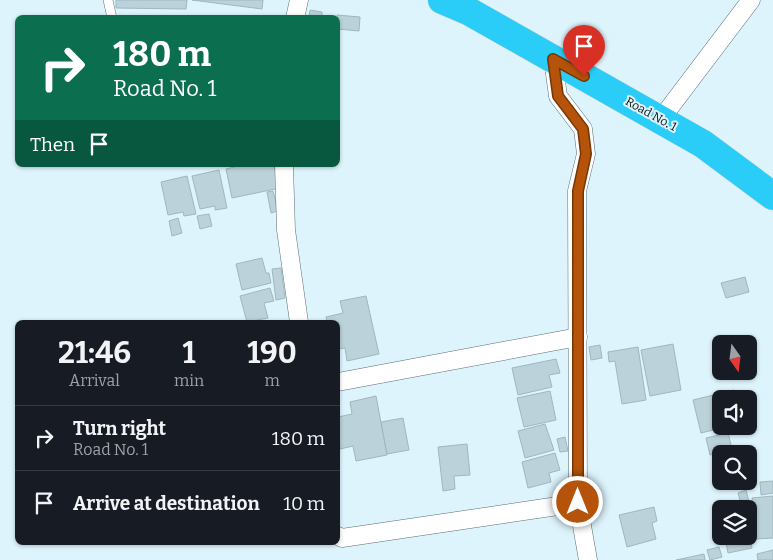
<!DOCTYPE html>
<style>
:root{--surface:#171b24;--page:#242831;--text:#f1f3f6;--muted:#9ea1a6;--line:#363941}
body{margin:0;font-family:Bitter,serif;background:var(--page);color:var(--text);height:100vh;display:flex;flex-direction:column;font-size:19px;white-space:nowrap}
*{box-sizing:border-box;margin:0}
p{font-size:16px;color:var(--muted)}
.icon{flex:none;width:28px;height:28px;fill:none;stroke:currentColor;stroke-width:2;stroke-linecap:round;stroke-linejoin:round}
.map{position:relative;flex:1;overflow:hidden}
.details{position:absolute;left:15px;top:320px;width:325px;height:225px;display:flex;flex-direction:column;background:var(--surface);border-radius:8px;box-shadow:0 1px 4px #0004}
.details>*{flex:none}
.guide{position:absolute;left:15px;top:15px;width:325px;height:152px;border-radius:8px;box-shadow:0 1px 4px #0004;background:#0b6e4f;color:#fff;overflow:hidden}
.needle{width:32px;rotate:166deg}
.tools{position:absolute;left:712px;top:335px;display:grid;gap:10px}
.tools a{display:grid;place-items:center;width:45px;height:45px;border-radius:8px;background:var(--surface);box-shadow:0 1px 4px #0004;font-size:25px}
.pin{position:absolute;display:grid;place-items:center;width:42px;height:42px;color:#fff;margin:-51px -21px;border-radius:50% 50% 50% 0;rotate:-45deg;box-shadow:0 0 5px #0007}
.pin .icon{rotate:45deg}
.me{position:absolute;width:55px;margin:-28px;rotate:0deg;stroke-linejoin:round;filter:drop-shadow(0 0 4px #0008)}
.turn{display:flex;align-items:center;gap:18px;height:105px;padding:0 15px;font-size:22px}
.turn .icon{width:65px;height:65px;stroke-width:2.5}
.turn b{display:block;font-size:35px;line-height:42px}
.then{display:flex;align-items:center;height:48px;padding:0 15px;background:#0003;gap:10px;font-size:19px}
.eta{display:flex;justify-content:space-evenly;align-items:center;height:85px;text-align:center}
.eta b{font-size:30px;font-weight:700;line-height:35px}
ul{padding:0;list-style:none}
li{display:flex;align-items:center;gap:15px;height:65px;padding:0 15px;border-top:1px solid var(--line)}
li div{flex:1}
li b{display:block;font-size:19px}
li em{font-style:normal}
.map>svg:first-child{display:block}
.building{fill:#bbd2da;stroke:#a0b7bf}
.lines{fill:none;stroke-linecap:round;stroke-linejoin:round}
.lane-casing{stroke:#5a6f76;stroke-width:10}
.street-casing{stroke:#5a6f76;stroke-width:19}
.highway-casing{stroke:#d3d5d5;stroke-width:29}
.lane{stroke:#fff;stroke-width:9}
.street{stroke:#fff;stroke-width:18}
.highway{stroke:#29cdf7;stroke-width:28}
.route-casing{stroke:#753606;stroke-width:12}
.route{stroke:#b45309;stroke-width:9}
.labels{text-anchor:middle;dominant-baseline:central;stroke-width:4;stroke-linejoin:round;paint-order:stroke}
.street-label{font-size:12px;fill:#0b1316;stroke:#ddf4fd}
</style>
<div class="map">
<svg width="773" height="560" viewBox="0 0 773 560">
<rect width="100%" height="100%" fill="#ddf4fd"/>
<!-- building -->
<g class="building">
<path d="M 116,0 L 187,0 L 186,9 L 116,8 Z"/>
<path d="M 192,0 L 263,0 L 262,9 Z"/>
<path d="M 310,10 L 322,12 L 322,18 L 309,18 Z"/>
<path d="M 337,15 L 360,17 L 359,31 L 338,29 Z"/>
<path d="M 242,165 L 274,165 L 280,188 L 232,198 L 226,169 Z"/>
<path d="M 219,170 L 227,208 L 215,210 L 215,206 L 200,209 L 192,176 Z"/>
<path d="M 187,176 L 196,214 L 184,216 L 183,212 L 168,215 L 161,182 Z"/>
<path d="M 273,191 L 278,211 L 271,213 L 267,192 Z"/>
<path d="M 209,214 L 212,226 L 200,229 L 197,216 Z"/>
<path d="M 178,218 L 182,233 L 172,236 L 169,221 Z"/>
<path d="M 262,258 L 266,273 L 269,273 L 271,283 L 242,290 L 236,264 Z"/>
<path d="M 281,268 L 285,298 L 276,300 L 272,269 Z"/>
<path d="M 745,277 L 749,292 L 726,298 L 721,283 Z"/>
<path d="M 270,288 L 274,301 L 264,303 L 268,318 L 247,322 L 240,296 Z"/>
<path d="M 366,296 L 379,354 L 347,361 L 345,348 L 338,349 L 338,322 L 327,322 L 326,317 L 343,313 L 340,301 Z"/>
<path d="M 673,344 L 681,390 L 650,396 L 641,350 Z"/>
<path d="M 600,345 L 602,358 L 591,360 L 589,347 Z"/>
<path d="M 638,347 L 646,400 L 622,404 L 615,361 L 609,362 L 608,352 Z"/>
<path d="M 556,359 L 560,373 L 549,375 L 552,387 L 518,395 L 512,368 Z"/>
<path d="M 734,390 L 736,399 L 721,399 L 721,426 L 730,426 L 701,433 L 693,400 Z"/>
<path d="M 550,391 L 556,420 L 524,427 L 517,398 Z"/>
<path d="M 376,396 L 387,455 L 356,461 L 353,446 L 340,449 L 338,417 L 352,414 L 350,402 Z"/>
<path d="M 403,418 L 409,450 L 387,454 L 381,422 Z"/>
<path d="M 545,424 L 554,450 L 525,458 L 518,431 Z"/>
<path d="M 728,433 L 732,449 L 710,455 L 706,438 Z"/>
<path d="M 565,437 L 568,451 L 560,452 L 557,439 Z"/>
<path d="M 467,444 L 470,475 L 454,476 L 455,489 L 443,491 L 438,447 Z"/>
<path d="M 555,453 L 560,470 L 549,473 L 551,482 L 528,488 L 522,462 Z"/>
<path d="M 773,481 L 773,493 L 761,495 L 760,482 Z"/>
<path d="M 746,490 L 749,502 L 741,504 L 738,493 Z"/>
<path d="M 773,496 L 773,538 L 756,539 L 752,498 Z"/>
<path d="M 654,507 L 657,521 L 652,523 L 656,539 L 627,547 L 619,515 Z"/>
<path d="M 721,517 L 721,536 L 749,536 L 749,532 L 752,548 L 728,553 L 726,543 L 719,544 L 713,519 Z"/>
<path d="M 719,547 L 722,557 L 710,560 L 707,550 Z"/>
<path d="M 773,550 L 773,560 L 758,560 L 757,554 Z"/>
<path d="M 704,554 L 705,560 L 676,560 Z"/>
</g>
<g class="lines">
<!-- lane casing -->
<g class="lane-casing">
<path id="lane" d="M 108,0 L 112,18"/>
</g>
<!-- street casing -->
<g class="street-casing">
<g id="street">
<path d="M 295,18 L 299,0"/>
<path d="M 553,59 L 558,96 L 583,129 L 586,154 L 577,191 L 578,503 L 588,560"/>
<path d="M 661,119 L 751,0"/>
<path d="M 284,165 L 286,230 L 299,322"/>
<path d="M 338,382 L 578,337"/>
<path d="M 338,536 L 342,538 L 578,503"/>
</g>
</g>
<!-- highway casing -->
<g class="highway-casing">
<path id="highway" d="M 442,0 L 470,12 L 703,144 L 773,196"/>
</g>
<!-- lane -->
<use href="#lane" class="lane"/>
<!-- street -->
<use href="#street" class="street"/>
<!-- highway -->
<use href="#highway" class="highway"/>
</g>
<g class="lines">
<!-- route casing -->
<g class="route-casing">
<path id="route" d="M 578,502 L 578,191 L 586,154 L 583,129 L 558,96 L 553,59 L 584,76"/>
</g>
<!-- route -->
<use href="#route" class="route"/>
</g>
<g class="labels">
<!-- street labels -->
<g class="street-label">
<text transform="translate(651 114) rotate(29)">Road No. 1</text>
</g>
</g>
</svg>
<div class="tools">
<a><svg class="needle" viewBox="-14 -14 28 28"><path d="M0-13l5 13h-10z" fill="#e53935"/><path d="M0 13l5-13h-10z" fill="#9ea1a6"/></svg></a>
<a><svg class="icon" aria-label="sound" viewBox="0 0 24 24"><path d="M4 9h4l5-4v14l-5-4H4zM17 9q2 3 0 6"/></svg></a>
<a><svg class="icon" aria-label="search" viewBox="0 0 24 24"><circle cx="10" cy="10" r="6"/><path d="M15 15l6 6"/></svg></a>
<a><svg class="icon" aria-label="layers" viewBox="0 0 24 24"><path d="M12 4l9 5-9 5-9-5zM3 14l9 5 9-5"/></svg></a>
</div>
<div class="pin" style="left:584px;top:76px;background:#d93025"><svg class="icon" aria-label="arrive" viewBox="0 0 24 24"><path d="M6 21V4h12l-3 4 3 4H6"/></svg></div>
<svg class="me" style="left:578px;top:502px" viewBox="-20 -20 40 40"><circle r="17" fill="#b45309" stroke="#fff" stroke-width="3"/><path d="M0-11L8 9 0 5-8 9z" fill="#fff"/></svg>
<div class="guide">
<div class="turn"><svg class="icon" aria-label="right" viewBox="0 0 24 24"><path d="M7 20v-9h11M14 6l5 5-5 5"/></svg><div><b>180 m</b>Road No. 1</div></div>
<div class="then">Then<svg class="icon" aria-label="arrive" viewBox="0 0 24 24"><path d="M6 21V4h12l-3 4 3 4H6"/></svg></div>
</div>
<section class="details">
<div class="eta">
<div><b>21:46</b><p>Arrival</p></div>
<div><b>1</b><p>min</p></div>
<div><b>190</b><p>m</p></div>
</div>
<ul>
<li><svg class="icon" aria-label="right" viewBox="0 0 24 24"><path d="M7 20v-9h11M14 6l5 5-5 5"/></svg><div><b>Turn right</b><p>Road No. 1</p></div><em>180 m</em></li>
<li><svg class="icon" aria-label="arrive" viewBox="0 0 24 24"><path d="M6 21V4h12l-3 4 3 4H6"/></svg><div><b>Arrive at destination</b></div><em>10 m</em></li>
</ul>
</section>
</div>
